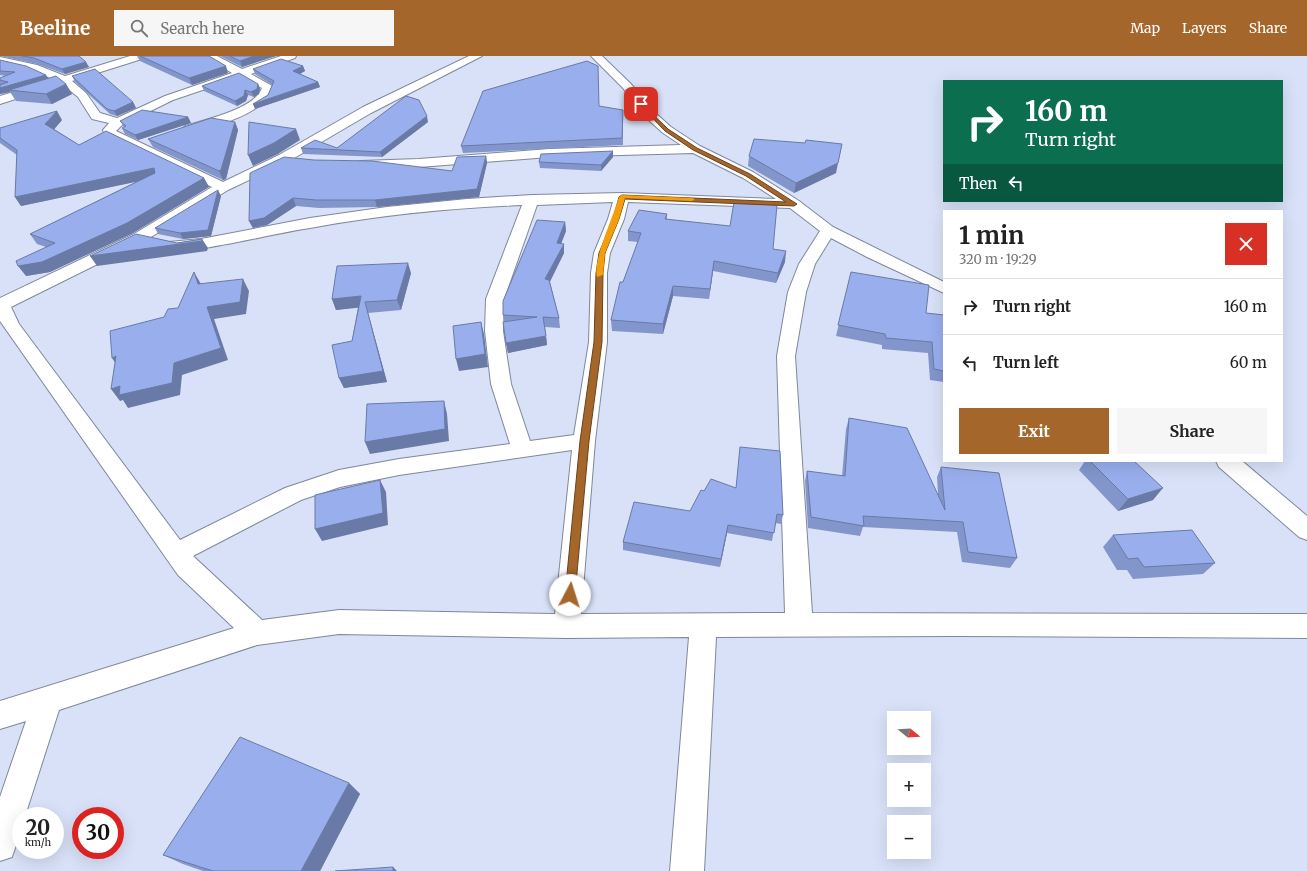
<!DOCTYPE html>
<meta charset="utf-8">
<style>
:root{--surface:#fff;--page:#f6f6f6;--text:#222;--muted:#767676;--line:#e0e0e0;--accent:#a4662b}
body{margin:0;font-family:Merriweather,serif;background:var(--page);color:var(--text);height:100vh;display:flex;flex-direction:column;font-size:15px;white-space:nowrap}
*{box-sizing:border-box;margin:0}
p{font-size:13px;color:var(--muted)}
.icon{flex:none;width:22px;height:22px;fill:none;stroke:currentColor;stroke-width:2;stroke-linecap:round;stroke-linejoin:round}
.map{position:relative;flex:1;overflow:hidden}
.drawer{position:absolute;left:943px;top:154px;width:340px;height:252px;display:flex;flex-direction:column;background:var(--surface);border-radius:0px;box-shadow:0 4px 16px #0002}
.drawer>*{flex:none}
.banner{position:absolute;left:943px;top:24px;width:340px;height:122px;border-radius:0px;box-shadow:0 4px 16px #0002;background:#0b6e4f;color:#fff;overflow:hidden}
.needle{width:26px;rotate:108deg}
.fabs{position:absolute;left:887px;top:655px;display:grid;gap:8px}
.fabs a{display:grid;place-items:center;width:44px;height:44px;border-radius:0px;background:var(--surface);box-shadow:0 4px 16px #0002;font-size:20px}
.speed{position:absolute;left:12px;top:751px;display:flex;gap:8px;font-size:20px;font-weight:700;text-align:center}
.speed>*{display:grid;place-content:center;width:52px;height:52px;border-radius:50%;background:var(--surface);box-shadow:0 4px 16px #0002;line-height:1}
.speed small{font-size:10px;font-weight:400}
.speed .limit{border:6px solid #d22;background:#fff;color:#111}
.pin{position:absolute;display:grid;place-items:center;width:34px;height:34px;color:#fff;margin:-17px;border-radius:8px;box-shadow:0 2px 6px #0006}
.me{position:absolute;width:44px;margin:-22px;rotate:5deg;stroke-linejoin:round;filter:drop-shadow(0 0 3px #0008)}
.turn{display:flex;align-items:center;gap:14px;height:84px;padding:0 16px;font-size:18px}
.turn .icon{width:52px;height:52px;stroke-width:2.5}
.turn b{display:block;font-size:28px;line-height:34px}
.then{display:flex;align-items:center;height:38px;padding:0 16px;background:#0003;gap:8px;font-size:15px}
.round{display:grid;place-items:center;flex:none;width:42px;height:42px;border-radius:0px;background:var(--page)}
.headline{display:flex;align-items:center;justify-content:space-between;height:68px;padding:0 16px}
h1{font-size:24px;font-weight:700;line-height:30px}
.primary-button{display:flex;gap:8px;margin-top:auto;padding:8px 16px}
.primary-button a{flex:1;height:46px;border-radius:0px;background:var(--accent);color:#fff;font-size:16px;font-weight:700;line-height:46px;text-align:center}
.primary-button a+a{background:var(--page);color:var(--text)}
ul{padding:0;list-style:none}
li{display:flex;align-items:center;gap:12px;height:56px;padding:0 16px;border-top:1px solid var(--line)}
li div{flex:1}
li b{display:block;font-size:15px}
li em{font-style:normal}
header{display:flex;align-items:center;gap:24px;box-sizing:border-box;height:56px;padding:0 20px;background:var(--accent);color:#fff}
header strong{font-size:19px}
nav{display:flex;gap:22px;margin-inline-start:auto;font-size:14px}
.search{width:280px;height:36px;background:var(--page);display:flex;align-items:center;gap:10px;box-sizing:border-box;padding:0 14px;border-radius:0px;color:var(--muted);font-size:15px}
.map>svg:first-child{display:block}
.lines{fill:none;stroke-linecap:round;stroke-linejoin:round}
.street-casing{stroke:#7f879b;stroke-width:2}
.street{fill:#fff;fill-rule:evenodd}
.wall{fill:#8396cc}
.shaded-wall{fill:#6a7aa6}
.building{fill:#98aeed;stroke:#6a7aa6}
.route{fill:#a4662b;stroke:#6b421c}
.slow{fill:#f59e0b}
</style>
<header>
<strong>Beeline</strong>
<div class="search"><svg class="icon" aria-label="search" viewBox="0 0 24 24"><circle cx="10" cy="10" r="6"/><path d="M15 15l6 6"/></svg>Search here</div>
<nav><a>Map</a><a>Layers</a><a>Share</a></nav>
</header>
<div class="map">
<svg width="1307" height="815" viewBox="0 0 1307 815">
<rect width="100%" height="100%" fill="#d8e1f7"/>
<g class="lines">
<!-- street casing -->
<g class="street-casing">
<g id="street">
<path d="M 130,0 L 146,0 L 145,2 L 72,25 L 86,37 L 100,57 L 117,62 L 165,40 L 232,17 L 204,0 L 217,0 L 242,13 L 281,0 L 296,0 L 295,2 L 251,18 L 274,31 C 265,58 214,71 189,77 L 183,73 L 185,70 C 204,64 255,53 262,32 L 241,21 L 173,44 L 122,69 L 116,75 L 223,126 L 279,99 L 363,51 L 469,0 L 482,0 L 371,57 L 289,105 L 228,134 L 146,184 L 11,251 L 19,268 L 180,484 L 285,432 L 339,414 L 399,403 L 510,388 L 491,328 L 485,275 L 486,243 L 522,149 C 451,152 381,159 310,172 C 284,176 259,182 233,187 C 213,190 189,197 169,192 L 167,189 L 169,186 L 201,183 L 310,162 L 387,151 L 467,143 L 532,139 L 622,137 L 776,143 L 743,122 L 693,97 L 549,101 L 419,111 L 361,113 L 356,112 L 354,109 L 356,106 L 361,105 L 419,103 L 549,93 L 681,89 L 663,77 L 644,60 L 623,32 L 591,0 L 602,0 L 631,28 L 652,54 L 671,71 L 700,90 L 753,116 L 799,145 L 833,171 L 944,226 L 944,237 L 867,201 L 831,182 L 815,208 L 806,236 L 795,300 L 812,557 L 1307,558 L 1307,582 L 956,580 L 716,581 L 704,815 L 670,815 L 689,581 L 567,582 L 339,578 L 257,589 L 59,654 L 25,760 L 21,760 C 21,775 17,787 12,801 L 0,805 L 0,741 L 26,665 L 0,673 L 0,645 L 234,572 L 178,519 L 0,265 L 0,242 L 134,178 L 212,131 L 105,80 L 103,74 L 109,67 L 92,63 L 78,41 L 62,28 L 0,48 L 0,40 L 54,24 L 30,14 L 0,7 L 0,1 L 37,9 L 65,20 ZM 613,146 L 608,163 L 594,197 L 591,217 L 589,286 L 574,379 L 530,385 L 511,328 L 503,275 L 504,243 L 537,149 ZM 628,146 L 790,152 L 820,175 L 799,208 L 788,236 L 777,300 L 785,557 L 581,558 L 595,385 L 607,286 L 607,217 L 610,197 L 624,163 ZM 572,394 L 555,558 L 339,554 L 262,564 L 193,500 L 301,444 L 340,431 L 399,419 Z"/>
<path d="M 1216,405 L 1242,405 L 1307,460 L 1307,484 L 1299,481 L 1219,411 Z"/>
</g>
</g>
<!-- street -->
<use href="#street" class="street"/>
</g>
<!-- wall -->
<g class="wall">
<path d="M 0,0 L 79,0 L 89,11 L 65,18 L 37,8 Z"/>
<path d="M 137,0 L 209,0 L 228,17 L 192,29 L 140,5 Z"/>
<path d="M 220,0 L 276,0 L 242,11 Z"/>
<path d="M 0,4 L 66,28 L 72,38 L 52,48 L 16,45 L 10,36 L 0,38 L 0,22 L 6,20 L 0,19 Z"/>
<path d="M 303,10 L 305,15 L 299,18 L 318,26 L 320,31 L 255,53 L 268,39 L 272,29 L 255,18 L 253,13 Z"/>
<path d="M 72,20 L 133,46 L 136,52 L 117,60 L 110,58 L 75,26 Z"/>
<path d="M 258,28 L 260,33 L 259,38 L 254,41 L 248,39 L 246,45 L 237,50 L 204,35 L 202,30 Z"/>
<path d="M 599,50 L 623,61 L 623,89 L 463,97 L 461,90 Z"/>
<path d="M 188,61 L 191,67 L 138,84 L 125,78 L 122,72 L 124,71 L 120,65 Z"/>
<path d="M 62,64 L 54,73 L 79,89 L 204,122 L 209,131 L 133,177 L 50,216 L 26,220 L 46,191 L 37,188 L 30,178 L 138,125 L 21,150 L 15,141 L 17,99 L 0,87 L 0,72 Z"/>
<path d="M 235,66 L 238,74 L 226,123 L 223,124 L 153,91 L 148,83 Z"/>
<path d="M 428,66 L 382,101 L 303,98 L 301,92 L 337,92 Z"/>
<path d="M 613,95 L 613,101 L 601,115 L 540,112 L 539,106 Z"/>
<path d="M 486,100 L 487,107 L 479,141 L 377,151 L 319,152 L 296,150 L 267,169 L 253,172 L 249,165 L 314,104 L 452,115 Z"/>
<path d="M 749,100 L 836,117 L 794,137 L 748,110 Z"/>
<path d="M 221,140 L 211,180 L 183,183 L 158,178 L 155,172 Z"/>
<path d="M 667,158 L 667,163 L 773,193 L 785,206 L 776,227 L 713,215 L 709,243 L 673,240 L 663,278 L 612,275 L 611,264 L 623,226 L 638,186 L 628,185 L 628,175 Z"/>
<path d="M 565,166 L 566,175 L 561,187 L 564,197 L 550,226 L 559,262 L 560,272 L 545,271 L 547,289 L 508,297 L 506,287 L 504,266 L 503,259 Z"/>
<path d="M 851,216 L 926,257 L 944,259 L 944,326 L 930,324 L 928,297 L 882,293 L 882,289 L 836,280 Z"/>
<path d="M 411,217 L 401,254 L 368,257 L 387,326 L 344,332 L 339,322 L 352,285 L 358,251 L 336,254 L 332,243 Z"/>
<path d="M 849,362 L 938,438 L 937,421 L 941,411 L 1017,502 L 1010,512 L 962,506 L 957,476 L 863,471 L 860,480 L 808,472 L 805,425 L 807,415 L 842,420 L 846,373 Z"/>
<path d="M 1085,405 L 1134,405 L 1153,444 L 1118,455 L 1079,414 Z"/>
<path d="M 736,432 L 783,459 L 781,468 L 775,467 L 772,485 L 727,477 L 720,511 L 623,494 L 623,486 L 690,455 L 704,435 Z"/>
<path d="M 1113,479 L 1215,507 L 1203,518 L 1133,523 L 1127,514 L 1117,514 L 1103,491 Z"/>
<path d="M 349,727 L 360,738 L 320,815 L 203,815 L 183,808 L 163,799 Z"/>
</g>
<!-- shaded-wall -->
<g class="shaded-wall">
<path d="M 254,0 L 276,0 L 242,11 L 240,5 Z"/>
<path d="M 86,6 L 89,11 L 65,18 L 62,13 Z"/>
<path d="M 226,10 L 228,17 L 192,29 L 189,22 Z"/>
<path d="M 303,10 L 305,15 L 295,21 L 293,15 Z"/>
<path d="M 46,19 L 50,24 L 9,34 L 10,36 L 0,38 L 0,32 Z"/>
<path d="M 318,26 L 320,31 L 255,53 L 253,48 Z"/>
<path d="M 66,28 L 72,38 L 52,48 L 46,38 Z"/>
<path d="M 258,28 L 260,33 L 259,38 L 254,41 L 251,36 Z"/>
<path d="M 245,34 L 248,39 L 246,45 L 237,50 L 235,45 Z"/>
<path d="M 133,46 L 136,52 L 117,60 L 114,55 Z"/>
<path d="M 57,55 L 62,64 L 51,77 L 45,68 Z"/>
<path d="M 427,60 L 428,66 L 382,101 L 380,96 Z"/>
<path d="M 188,61 L 191,67 L 138,84 L 135,79 Z"/>
<path d="M 235,66 L 238,74 L 226,123 L 223,124 L 219,115 Z"/>
<path d="M 296,73 L 300,84 L 278,98 L 253,110 L 248,99 Z"/>
<path d="M 842,88 L 836,117 L 794,137 L 796,127 Z"/>
<path d="M 613,95 L 613,101 L 601,115 L 601,109 Z"/>
<path d="M 486,100 L 487,107 L 479,141 L 377,151 L 375,144 L 477,133 Z"/>
<path d="M 154,112 L 159,121 L 21,150 L 15,141 Z"/>
<path d="M 204,122 L 209,131 L 133,177 L 50,216 L 26,220 L 18,210 Z"/>
<path d="M 218,134 L 221,140 L 211,180 L 183,183 L 180,177 Z"/>
<path d="M 293,142 L 296,150 L 267,169 L 253,172 L 249,165 Z"/>
<path d="M 565,166 L 566,175 L 558,196 L 557,187 Z"/>
<path d="M 202,183 L 208,192 L 207,195 L 97,210 L 90,200 Z"/>
<path d="M 564,188 L 564,197 L 546,233 L 545,223 Z"/>
<path d="M 786,195 L 785,206 L 776,227 L 778,217 Z"/>
<path d="M 714,205 L 713,215 L 709,243 L 710,233 Z"/>
<path d="M 408,207 L 411,217 L 401,254 L 397,244 Z"/>
<path d="M 194,216 L 201,228 L 198,228 Z"/>
<path d="M 243,223 L 249,235 L 246,258 L 214,263 L 228,304 L 182,319 L 180,339 L 128,352 L 123,344 L 120,345 L 111,333 L 120,330 L 174,307 L 207,251 Z"/>
<path d="M 673,230 L 673,240 L 663,278 L 663,268 Z"/>
<path d="M 361,240 L 365,251 L 336,254 L 332,243 Z"/>
<path d="M 365,246 L 368,257 L 387,326 L 344,332 L 339,322 L 383,315 Z"/>
<path d="M 481,266 L 484,278 L 488,311 L 459,315 L 456,303 Z"/>
<path d="M 546,280 L 547,289 L 508,297 L 506,287 Z"/>
<path d="M 116,300 L 120,314 L 112,302 Z"/>
<path d="M 444,345 L 447,358 L 449,385 L 370,398 L 365,386 Z"/>
<path d="M 380,424 L 386,436 L 388,469 L 322,485 L 315,473 Z"/>
<path d="M 1163,432 L 1153,444 L 1118,455 L 1128,443 Z"/>
<path d="M 728,469 L 727,477 L 720,511 L 721,503 Z"/>
<path d="M 349,727 L 360,738 L 320,815 L 301,815 Z"/>
<path d="M 393,811 L 397,815 L 393,815 Z"/>
</g>
<!-- building -->
<g class="building">
<path d="M 22,0 L 79,0 L 86,6 L 62,13 L 34,2 Z"/>
<path d="M 140,0 L 209,0 L 226,10 L 189,22 Z"/>
<path d="M 230,0 L 254,0 L 240,5 Z"/>
<path d="M 281,3 L 303,10 L 293,15 L 318,26 L 253,48 L 268,39 L 274,25 L 253,13 Z"/>
<path d="M 0,4 L 26,10 L 46,19 L 0,32 L 0,29 L 8,26 L 0,24 L 0,22 L 15,16 L 0,15 Z"/>
<path d="M 587,5 L 598,10 L 599,50 L 623,54 L 622,82 L 461,90 L 483,35 Z"/>
<path d="M 95,13 L 133,46 L 114,55 L 107,53 L 72,20 Z"/>
<path d="M 239,17 L 258,28 L 257,33 L 251,36 L 245,34 L 244,40 L 235,45 L 202,30 Z"/>
<path d="M 56,20 L 66,28 L 46,38 L 9,34 Z"/>
<path d="M 406,40 L 419,44 L 427,60 L 380,96 L 301,92 L 315,84 L 337,92 Z"/>
<path d="M 142,54 L 188,61 L 135,79 L 122,72 L 126,70 L 120,65 Z"/>
<path d="M 57,55 L 45,68 L 79,89 L 106,75 L 204,122 L 127,167 L 42,206 L 18,210 L 16,205 L 55,187 L 30,178 L 155,117 L 154,112 L 15,141 L 17,94 L 0,82 L 0,72 Z"/>
<path d="M 211,62 L 235,66 L 221,114 L 219,115 L 148,83 Z"/>
<path d="M 249,66 L 296,73 L 274,87 L 248,99 Z"/>
<path d="M 754,83 L 805,87 L 806,84 L 842,88 L 838,107 L 796,127 L 749,100 Z"/>
<path d="M 613,95 L 601,109 L 539,106 L 541,98 Z"/>
<path d="M 486,100 L 477,133 L 375,144 L 316,144 L 293,142 L 264,162 L 249,165 L 250,117 L 284,101 L 314,104 L 372,105 L 452,115 L 457,101 Z"/>
<path d="M 218,134 L 208,174 L 180,177 L 155,172 Z"/>
<path d="M 734,146 L 777,149 L 773,193 L 786,195 L 778,217 L 714,205 L 710,233 L 673,230 L 663,268 L 611,264 L 620,226 L 623,226 L 641,177 L 628,175 L 639,154 L 667,158 L 665,163 L 730,170 Z"/>
<path d="M 537,164 L 565,166 L 557,187 L 564,188 L 545,223 L 549,224 L 559,262 L 543,261 L 546,280 L 506,287 L 503,266 L 537,261 L 503,259 L 503,245 Z"/>
<path d="M 136,178 L 177,187 L 202,183 L 202,185 L 90,200 Z"/>
<path d="M 408,207 L 397,244 L 365,246 L 383,315 L 339,322 L 332,289 L 352,285 L 361,240 L 332,243 L 337,210 Z"/>
<path d="M 194,216 L 198,228 L 243,223 L 240,246 L 207,251 L 221,292 L 174,307 L 172,327 L 119,339 L 120,330 L 111,333 L 116,300 L 112,302 L 110,275 L 164,261 L 168,253 L 178,252 Z"/>
<path d="M 851,216 L 929,229 L 926,257 L 944,259 L 944,315 L 934,313 L 932,286 L 886,282 L 885,278 L 838,269 Z"/>
<path d="M 481,266 L 485,298 L 456,303 L 453,270 Z"/>
<path d="M 444,345 L 445,373 L 365,386 L 367,348 Z"/>
<path d="M 849,362 L 907,372 L 945,454 L 941,411 L 999,417 L 1017,502 L 968,496 L 963,466 L 863,460 L 864,470 L 811,461 L 807,415 L 845,420 Z"/>
<path d="M 740,391 L 780,395 L 783,459 L 777,458 L 774,477 L 728,469 L 721,503 L 623,486 L 634,446 L 690,455 L 701,434 L 704,435 L 711,423 L 736,432 Z"/>
<path d="M 1090,405 L 1134,405 L 1163,432 L 1128,443 Z"/>
<path d="M 380,424 L 383,457 L 315,473 L 315,439 Z"/>
<path d="M 1192,474 L 1215,507 L 1144,511 L 1138,502 L 1128,503 L 1113,479 Z"/>
<path d="M 240,681 L 349,727 L 301,815 L 213,815 L 163,799 Z"/>
<path d="M 393,811 L 393,815 L 335,815 Z"/>
</g>
<!-- route -->
<path class="route" d="M 641,47 L 668,73 L 697,92 L 750,118 L 797,148 L 794,150 L 625,143 L 619,163 L 605,197 L 603,217 L 602,286 L 589,385 L 575,539 L 574,542 L 566,542 L 565,539 L 580,385 L 594,286 L 596,217 L 599,197 L 613,163 L 619,141 L 622,139 L 786,146 L 746,120 L 693,94 L 665,75 L 640,49 Z"/>
<!-- slow -->
<path class="slow" d="M 622,139 L 692,142 L 695,143 L 692,145 L 625,142 L 619,163 L 605,197 L 603,219 L 597,221 C 592,206 614,159 619,141 Z"/>
</svg>
<div class="fabs">
<a><svg class="needle" viewBox="-14 -14 28 28"><path d="M0-13l5 13h-10z" fill="#e53935"/><path d="M0 13l5-13h-10z" fill="#767676"/></svg></a>
<a>+</a>
<a>−</a>
</div>
<div class="speed"><div>20<small>km/h</small></div><div class="limit">30</div></div>
<div class="pin" style="left:641px;top:48px;background:#d93025"><svg class="icon" aria-label="arrive" viewBox="0 0 24 24"><path d="M6 21V4h12l-3 4 3 4H6"/></svg></div>
<svg class="me" style="left:570px;top:539px" viewBox="-20 -20 40 40"><circle r="19" fill="#fff"/><path d="M0-13L10 11 0 6-10 11z" fill="#a4662b"/></svg>
<div class="banner">
<div class="turn"><svg class="icon" aria-label="right" viewBox="0 0 24 24"><path d="M7 20v-9h11M14 6l5 5-5 5"/></svg><div><b>160 m</b>Turn right</div></div>
<div class="then">Then<svg class="icon" aria-label="left" viewBox="0 0 24 24"><path d="M17 20v-9H6M10 6l-5 5 5 5"/></svg></div>
</div>
<section class="drawer">
<div class="headline"><div><h1>1 min</h1><p>320 m · 19:29</p></div><a class="round" style="background:#d93025;color:#fff"><svg class="icon" aria-label="close" viewBox="0 0 24 24"><path d="M6 6l12 12M18 6L6 18"/></svg></a></div>
<ul>
<li><svg class="icon" aria-label="right" viewBox="0 0 24 24"><path d="M7 20v-9h11M14 6l5 5-5 5"/></svg><div><b>Turn right</b></div><em>160 m</em></li>
<li><svg class="icon" aria-label="left" viewBox="0 0 24 24"><path d="M17 20v-9H6M10 6l-5 5 5 5"/></svg><div><b>Turn left</b></div><em>60 m</em></li>
</ul>
<div class="primary-button"><a>Exit</a><a>Share</a></div>
</section>
</div>
